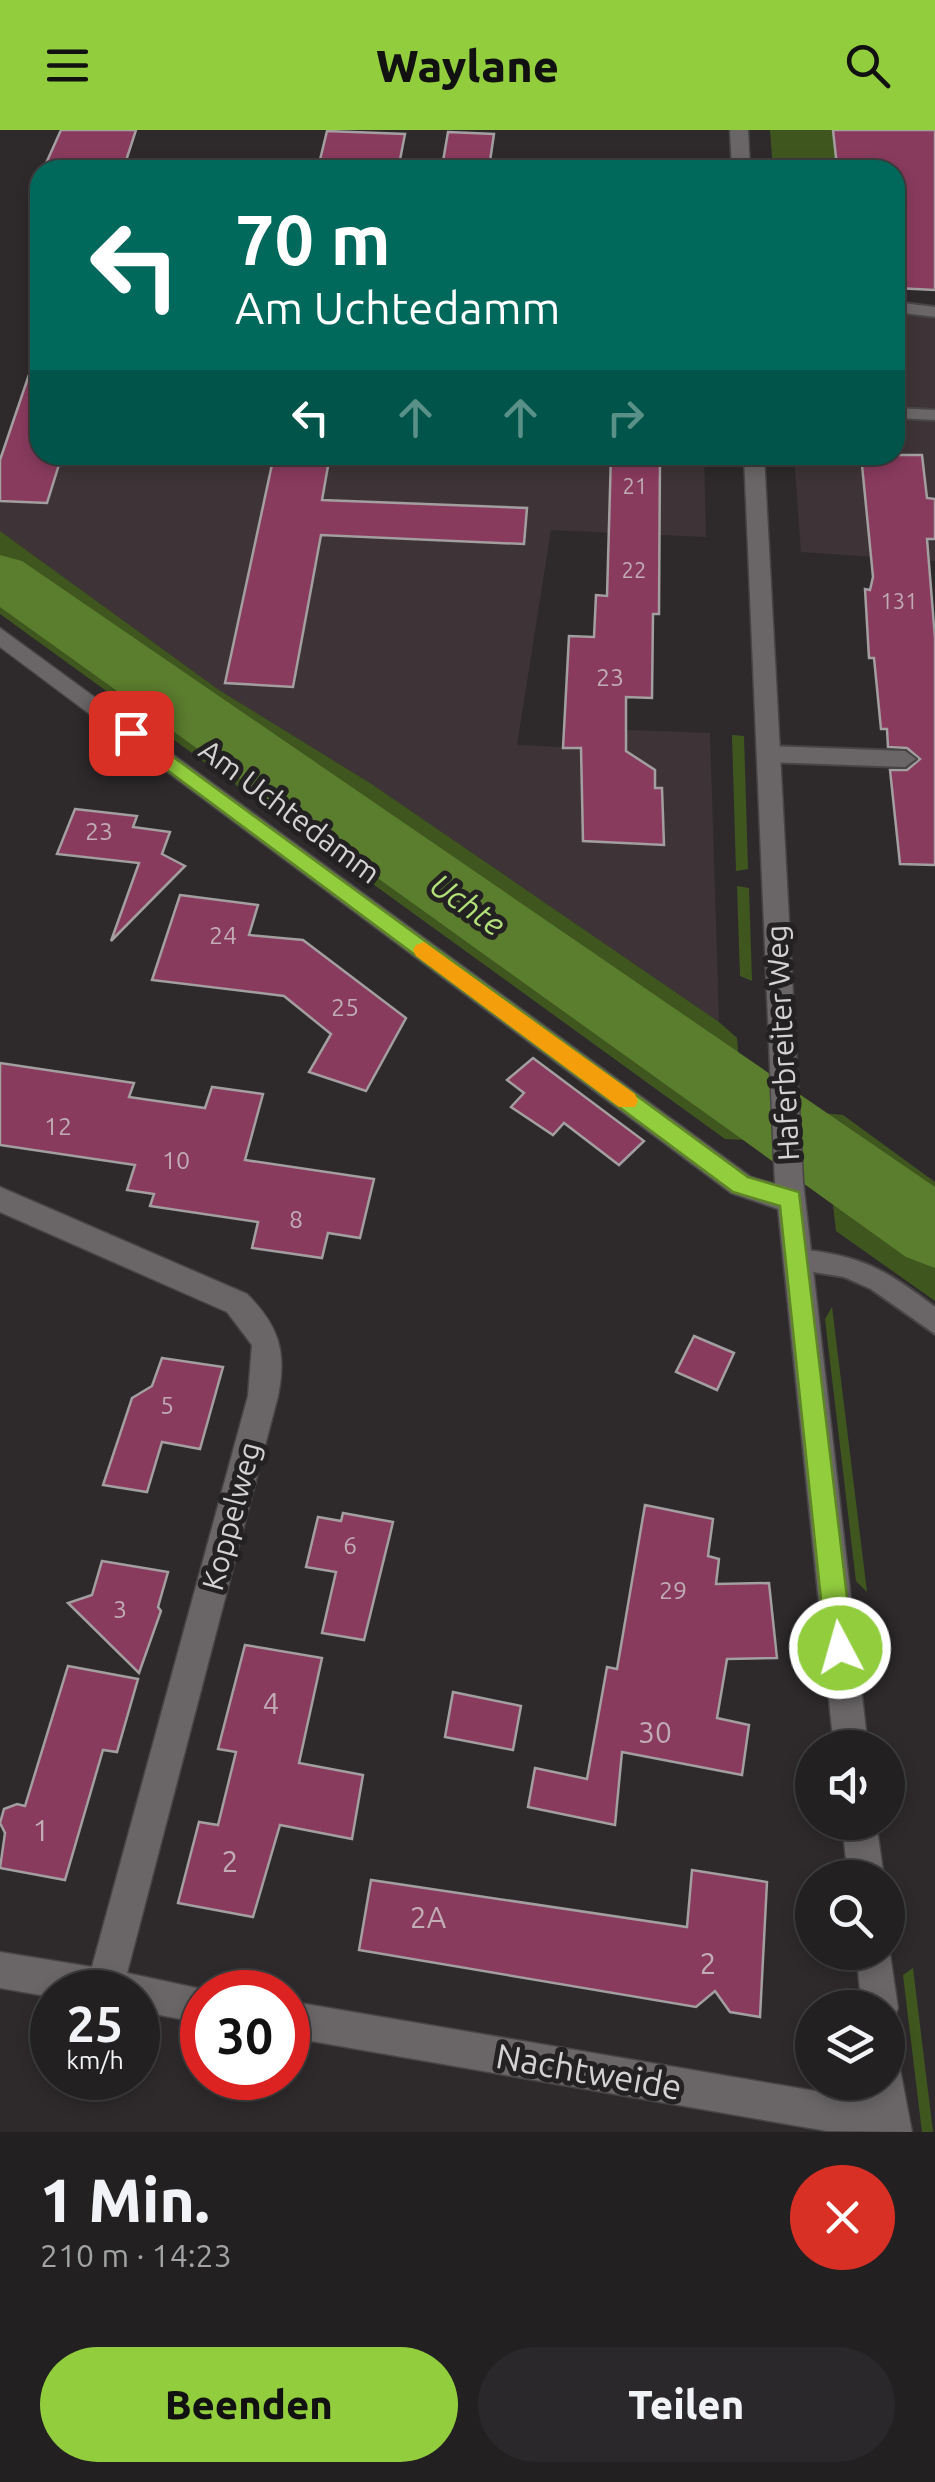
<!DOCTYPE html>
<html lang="de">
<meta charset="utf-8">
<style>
:root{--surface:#222021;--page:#2a282a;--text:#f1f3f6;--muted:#a2a3a5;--line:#3f3e3f;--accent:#92cd3e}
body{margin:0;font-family:Ubuntu,sans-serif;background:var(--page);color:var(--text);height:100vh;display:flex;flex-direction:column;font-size:38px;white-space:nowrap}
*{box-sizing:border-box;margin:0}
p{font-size:32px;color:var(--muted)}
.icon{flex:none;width:55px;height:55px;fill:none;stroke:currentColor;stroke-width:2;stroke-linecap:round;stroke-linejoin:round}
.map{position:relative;height:2002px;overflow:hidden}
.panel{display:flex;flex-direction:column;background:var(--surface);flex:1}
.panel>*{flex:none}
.hud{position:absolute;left:30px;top:30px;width:875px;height:305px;border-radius:30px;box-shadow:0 5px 15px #0003,0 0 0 2px var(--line);background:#00695c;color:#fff;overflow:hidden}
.buttons{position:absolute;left:795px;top:1600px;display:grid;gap:20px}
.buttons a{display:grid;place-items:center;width:110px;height:110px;border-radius:50%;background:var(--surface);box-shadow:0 5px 15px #0003,0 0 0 2px var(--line);font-size:50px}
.speed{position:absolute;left:30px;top:1840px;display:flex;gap:20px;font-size:50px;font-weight:700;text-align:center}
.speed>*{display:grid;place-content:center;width:130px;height:130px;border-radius:50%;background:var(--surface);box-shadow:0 5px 15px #0003,0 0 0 2px var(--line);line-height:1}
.speed small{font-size:25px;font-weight:400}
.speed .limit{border:15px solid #d22;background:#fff;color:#111}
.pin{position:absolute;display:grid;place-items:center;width:85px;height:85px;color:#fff;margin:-42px;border-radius:20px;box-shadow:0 5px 15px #0006}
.me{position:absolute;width:110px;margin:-55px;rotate:354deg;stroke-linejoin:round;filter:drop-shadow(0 0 8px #0008)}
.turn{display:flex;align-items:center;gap:35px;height:210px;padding:0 40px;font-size:45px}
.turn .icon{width:130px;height:130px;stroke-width:2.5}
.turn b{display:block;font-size:70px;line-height:85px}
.lanes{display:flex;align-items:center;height:95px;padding:0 40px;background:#0003;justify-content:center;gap:50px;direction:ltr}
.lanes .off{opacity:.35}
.round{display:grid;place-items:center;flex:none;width:105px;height:105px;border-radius:52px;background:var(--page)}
.head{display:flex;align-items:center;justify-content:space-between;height:170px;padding:0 40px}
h1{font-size:60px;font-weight:800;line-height:75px}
.cta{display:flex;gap:20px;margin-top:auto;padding:20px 40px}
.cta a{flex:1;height:115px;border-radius:60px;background:var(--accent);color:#111;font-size:40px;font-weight:800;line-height:115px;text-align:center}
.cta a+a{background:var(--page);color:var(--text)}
header{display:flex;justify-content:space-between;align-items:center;height:130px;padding:0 40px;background:var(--accent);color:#111;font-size:45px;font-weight:800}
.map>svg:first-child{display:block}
.built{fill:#3e3437}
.green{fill:#3f571f}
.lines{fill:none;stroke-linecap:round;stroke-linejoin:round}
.river{fill:#5b7d2e;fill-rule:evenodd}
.building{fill:#893b5d;stroke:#a39ea0;stroke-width:2.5}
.service-casing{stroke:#474545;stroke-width:4}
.minor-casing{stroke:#474545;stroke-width:3}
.service{fill:#6a6667;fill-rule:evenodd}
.minor{fill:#6a6667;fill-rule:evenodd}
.route{fill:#92cd3e;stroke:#5f8528;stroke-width:2.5}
.slow{fill:#f59e0b}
.labels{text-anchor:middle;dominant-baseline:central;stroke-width:10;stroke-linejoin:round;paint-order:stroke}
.far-number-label{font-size:22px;fill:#c1acb5}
.number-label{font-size:25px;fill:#c1acb5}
.street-label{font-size:30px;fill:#d4d2d2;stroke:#242122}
.near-number-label{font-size:30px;fill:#c1acb5}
.water-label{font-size:32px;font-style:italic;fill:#b1e178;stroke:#242122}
.near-street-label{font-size:35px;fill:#d4d2d2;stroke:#242122}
</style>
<header><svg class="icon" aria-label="menu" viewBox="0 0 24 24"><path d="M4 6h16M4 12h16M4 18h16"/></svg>Waylane<svg class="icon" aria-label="search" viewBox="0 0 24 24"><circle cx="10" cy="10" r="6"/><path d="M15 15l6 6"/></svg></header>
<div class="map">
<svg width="935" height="2002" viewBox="0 0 935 2002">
<rect width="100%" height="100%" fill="#2e2a2c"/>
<!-- built -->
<g class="built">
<path d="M 895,184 L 935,188 L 935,431 L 801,422 L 794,325 L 895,325 Z"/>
<path d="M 33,233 L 40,325 L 704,325 L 706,407 L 551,400 L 517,615 L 625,620 L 626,600 L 710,603 L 719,892 L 370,653 L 219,560 L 0,401 L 0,330 Z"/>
</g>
<!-- green -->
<g class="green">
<path d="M 770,0 L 935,0 L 895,40 L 773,40 Z"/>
<path d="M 0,401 L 219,560 L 370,653 L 719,892 L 737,908 L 746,1010 L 725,1009 L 0,484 Z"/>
<path d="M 732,605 L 744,606 L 748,739 L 736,741 Z"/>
<path d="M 737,756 L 749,758 L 752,851 L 740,846 Z"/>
<path d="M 822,983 L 843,985 L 935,1052 L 935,1171 L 836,1101 Z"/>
<path d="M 832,1177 L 867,1462 L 856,1451 L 825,1189 Z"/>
<path d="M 913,1838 L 933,2002 L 922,2002 L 903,1845 Z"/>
</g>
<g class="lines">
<!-- river -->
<path class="river" d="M 0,425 L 22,431 L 935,1057 L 935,1138 L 906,1127 L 0,477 Z"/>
</g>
<!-- building -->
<g class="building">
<path d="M 61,0 L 136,0 L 123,40 L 43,40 Z"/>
<path d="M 833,0 L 935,0 L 935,160 L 895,158 L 895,40 L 837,37 Z"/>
<path d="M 327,1 L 405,4 L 398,40 L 318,38 Z"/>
<path d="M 448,2 L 494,4 L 489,38 L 442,37 Z"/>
<path d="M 34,230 L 40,231 L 40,325 L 62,325 L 47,373 L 0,371 L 0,330 Z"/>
<path d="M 274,325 L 330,325 L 322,370 L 527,378 L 524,414 L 321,405 L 293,557 L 225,553 Z"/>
<path d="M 611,325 L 660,325 L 659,484 L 653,484 L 652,568 L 626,567 L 626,621 L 655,640 L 655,658 L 662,658 L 664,715 L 583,711 L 581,618 L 563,618 L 569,506 L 594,507 L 596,465 L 607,466 Z"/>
<path d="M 861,325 L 922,325 L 927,368 L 935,369 L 935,409 L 927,409 L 935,508 L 935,735 L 900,734 L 890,640 L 907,640 L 920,629 L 907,618 L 888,617 L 887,599 L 881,599 L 874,528 L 869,528 L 865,459 L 870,460 L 873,447 Z"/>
<path d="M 75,679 L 137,686 L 133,697 L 170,702 L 162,724 L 185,736 L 111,811 L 139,733 L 57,724 Z"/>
<path d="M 180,765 L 258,775 L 249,805 L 303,810 L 406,888 L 366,961 L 309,942 L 331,904 L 284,866 L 152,850 Z"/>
<path d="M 533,928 L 644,1011 L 619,1035 L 564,993 L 553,1005 L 511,977 L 524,963 L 507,950 Z"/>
<path d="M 0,933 L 134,953 L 129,967 L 205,978 L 212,957 L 263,964 L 245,1030 L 374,1049 L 360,1108 L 328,1103 L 322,1128 L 252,1118 L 258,1092 L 150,1076 L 154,1064 L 127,1060 L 135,1035 L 0,1015 Z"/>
<path d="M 694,1206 L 734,1223 L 717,1260 L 676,1242 Z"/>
<path d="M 162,1228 L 223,1237 L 200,1319 L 162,1312 L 147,1362 L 103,1355 L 132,1268 L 152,1256 Z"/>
<path d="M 645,1375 L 713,1389 L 708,1426 L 719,1429 L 716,1454 L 769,1453 L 777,1528 L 727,1529 L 717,1588 L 749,1595 L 742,1645 L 622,1622 L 615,1695 L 528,1677 L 535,1638 L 587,1649 L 607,1537 L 617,1539 Z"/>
<path d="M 343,1383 L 393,1392 L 364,1510 L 322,1503 L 336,1442 L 306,1437 L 318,1387 L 341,1391 Z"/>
<path d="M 102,1431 L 168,1442 L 158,1477 L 161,1481 L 139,1543 L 68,1473 L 92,1465 Z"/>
<path d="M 245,1515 L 322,1528 L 299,1633 L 363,1645 L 352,1709 L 280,1695 L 253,1787 L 178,1773 L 199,1692 L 218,1695 L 236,1622 L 218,1619 Z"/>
<path d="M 68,1536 L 138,1549 L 117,1622 L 103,1620 L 65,1750 L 0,1738 L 5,1703 L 0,1693 L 4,1679 L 17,1674 L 25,1676 Z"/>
<path d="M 453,1562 L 521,1576 L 513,1620 L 445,1607 Z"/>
<path d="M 692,1740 L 767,1752 L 760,1887 L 730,1882 L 715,1861 L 696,1877 L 359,1820 L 371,1750 L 687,1797 Z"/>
</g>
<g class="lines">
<!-- service casing -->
<g class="service-casing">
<g id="service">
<path d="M 895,172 L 935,177 L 935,187 L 895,182 Z"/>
<path d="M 895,278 L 935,280 L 935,290 L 895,288 Z"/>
<path d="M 768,616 L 905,621 L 916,629 L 905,637 L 768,632 L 757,624 Z"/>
<path d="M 798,1119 C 862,1126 883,1138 935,1177 L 935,1204 L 871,1159 L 844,1147 L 789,1138 L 785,1130 L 789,1122 Z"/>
</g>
</g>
<!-- minor casing -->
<g class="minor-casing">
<g id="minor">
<path d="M 730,0 L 748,0 L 750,40 L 732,40 Z"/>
<path d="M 744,325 L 764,325 L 803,1051 L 868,1618 L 834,1618 L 778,1079 L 731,1063 L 0,517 L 0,498 L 751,1047 L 775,1054 Z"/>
<path d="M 0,1057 L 247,1164 C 279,1196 287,1222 278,1266 L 127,1843 L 215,1862 L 202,1862 L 202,1893 L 138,1881 L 138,1862 L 52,1862 L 52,1867 L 0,1858 L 0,1822 L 92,1837 L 248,1266 L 252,1215 L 227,1182 L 0,1082 Z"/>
<path d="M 842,1692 L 876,1692 L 884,1748 L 848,1748 Z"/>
<path d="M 888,1811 L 898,1878 L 893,1891 L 888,1893 L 888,1878 L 862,1878 L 856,1822 L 888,1822 Z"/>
<path d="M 288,1871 L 827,1963 L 869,1962 L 868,1952 L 888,1952 L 888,1933 L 900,1939 L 912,2002 L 827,2001 L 288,1907 Z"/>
</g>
</g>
<!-- service -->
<use href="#service" class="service"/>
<!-- minor -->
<use href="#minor" class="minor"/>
</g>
<!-- route -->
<path class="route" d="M 131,596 L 748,1047 L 799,1062 L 853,1518 L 849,1528 L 840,1532 L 830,1528 L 826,1518 L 780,1076 L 733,1062 L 124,608 L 121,603 Z"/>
<!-- slow -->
<path class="slow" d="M 424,812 L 635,964 L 638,971 L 635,977 L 619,977 L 416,826 L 413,820 L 416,815 Z"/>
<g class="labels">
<!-- far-number labels -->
<g class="far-number-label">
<text x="635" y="355">21</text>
<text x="634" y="439">22</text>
<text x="899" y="470">131</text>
</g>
<!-- number labels -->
<g class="number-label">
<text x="610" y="547">23</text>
<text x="99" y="701">23</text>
<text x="223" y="805">24</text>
<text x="345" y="877">25</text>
<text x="58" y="996">12</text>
<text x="176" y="1030">10</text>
<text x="296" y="1089">8</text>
<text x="167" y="1275">5</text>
<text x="350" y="1415">6</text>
<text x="673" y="1460">29</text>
<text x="120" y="1479">3</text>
</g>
<!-- street labels -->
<g class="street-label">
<text transform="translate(290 681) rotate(37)">Am Uchtedamm</text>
<text transform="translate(782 913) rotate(-93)">Haferbreiter Weg</text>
<text transform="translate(231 1386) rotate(-75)">Koppelweg</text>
</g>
<!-- near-number labels -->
<g class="near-number-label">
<text x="271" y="1573">4</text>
<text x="655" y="1602">30</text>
<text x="41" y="1700">1</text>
<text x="230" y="1731">2</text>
<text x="428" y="1787">2A</text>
<text x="708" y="1833">2</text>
</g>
<!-- water labels -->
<g class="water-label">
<text transform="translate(468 774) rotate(35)">Uchte</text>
</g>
<!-- near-street labels -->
<g class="near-street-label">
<text transform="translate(589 1941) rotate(10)">Nachtweide</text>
</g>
</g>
</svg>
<div class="buttons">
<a><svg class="icon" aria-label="sound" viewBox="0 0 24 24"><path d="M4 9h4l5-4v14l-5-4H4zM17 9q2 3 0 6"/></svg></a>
<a><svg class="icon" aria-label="search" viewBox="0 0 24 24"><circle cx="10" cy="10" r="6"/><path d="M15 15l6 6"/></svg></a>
<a><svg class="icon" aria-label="layers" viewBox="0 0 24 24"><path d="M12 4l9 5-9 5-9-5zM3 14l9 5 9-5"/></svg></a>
</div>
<div class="speed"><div>25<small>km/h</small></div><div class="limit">30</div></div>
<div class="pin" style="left:131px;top:603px;background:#d93025"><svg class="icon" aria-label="arrive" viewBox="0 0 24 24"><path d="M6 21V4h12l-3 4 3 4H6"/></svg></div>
<svg class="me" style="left:840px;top:1518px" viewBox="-20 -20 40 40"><circle r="17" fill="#92cd3e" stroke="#fff" stroke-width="3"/><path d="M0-11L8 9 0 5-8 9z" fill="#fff"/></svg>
<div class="hud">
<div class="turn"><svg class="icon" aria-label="left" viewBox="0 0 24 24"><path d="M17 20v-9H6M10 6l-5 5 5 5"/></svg><div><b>70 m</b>Am Uchtedamm</div></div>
<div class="lanes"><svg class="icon" aria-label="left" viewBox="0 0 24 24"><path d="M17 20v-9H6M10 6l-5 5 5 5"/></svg><svg class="icon off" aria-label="ahead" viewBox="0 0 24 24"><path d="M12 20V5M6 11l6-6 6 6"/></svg><svg class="icon off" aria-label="ahead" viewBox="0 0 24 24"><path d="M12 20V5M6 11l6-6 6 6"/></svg><svg class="icon off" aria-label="right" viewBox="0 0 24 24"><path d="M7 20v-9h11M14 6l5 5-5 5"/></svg></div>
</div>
</div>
<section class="panel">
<div class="head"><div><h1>1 Min.</h1><p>210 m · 14:23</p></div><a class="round" style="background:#d93025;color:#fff"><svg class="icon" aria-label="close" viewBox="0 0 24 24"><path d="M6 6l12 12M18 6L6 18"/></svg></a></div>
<div class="cta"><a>Beenden</a><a>Teilen</a></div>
</section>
